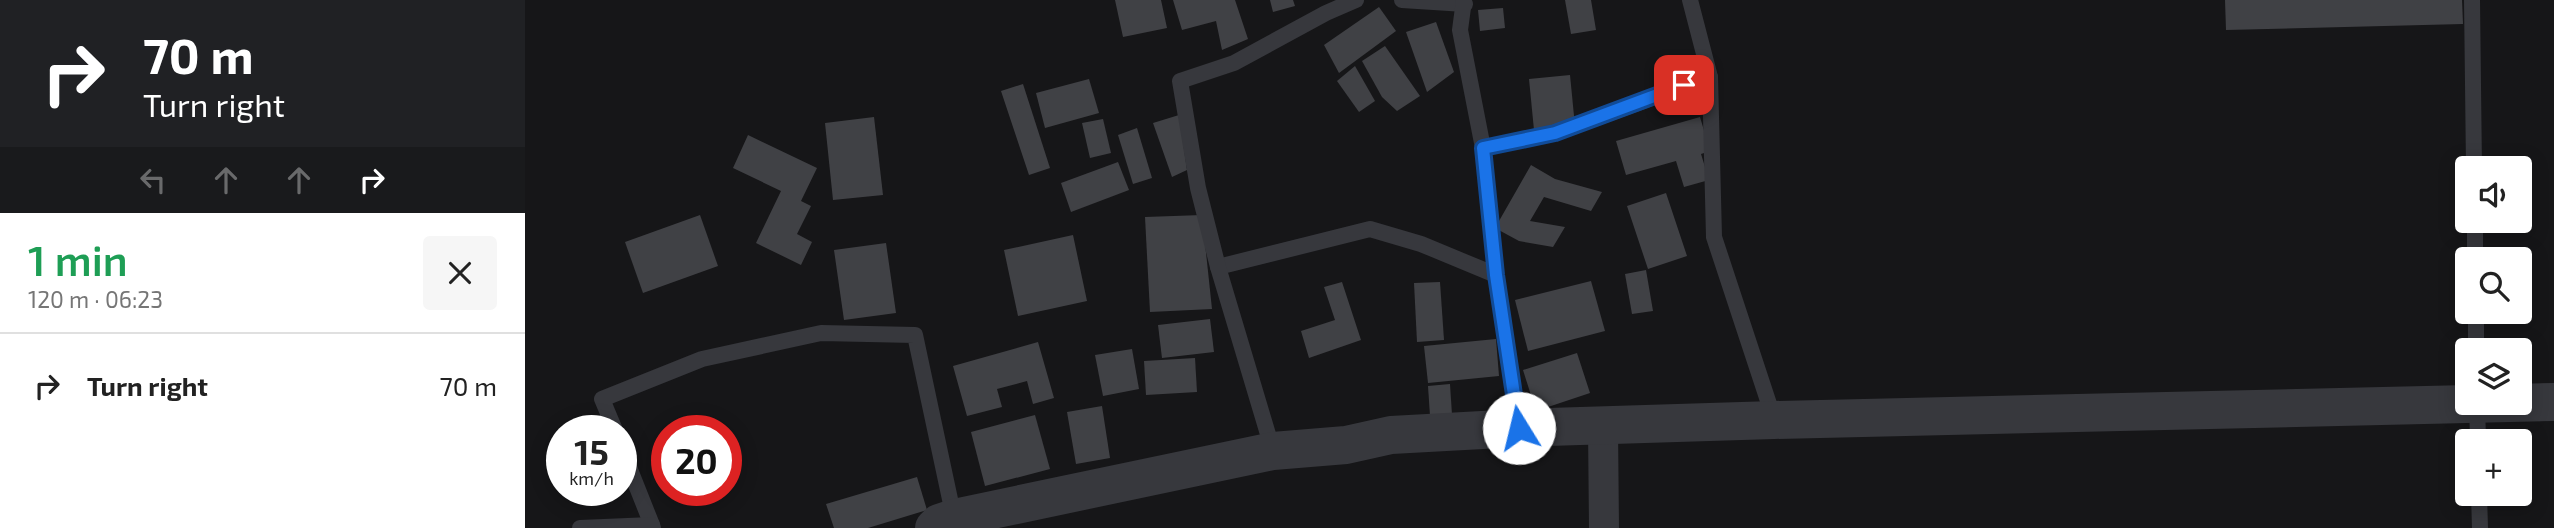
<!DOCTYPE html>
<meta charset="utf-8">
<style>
:root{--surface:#fff;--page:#f6f6f6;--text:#222;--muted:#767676;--line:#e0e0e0}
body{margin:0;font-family:"Exo 2",sans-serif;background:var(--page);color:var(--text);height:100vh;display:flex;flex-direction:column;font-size:26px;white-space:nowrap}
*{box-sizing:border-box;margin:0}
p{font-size:23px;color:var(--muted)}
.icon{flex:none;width:38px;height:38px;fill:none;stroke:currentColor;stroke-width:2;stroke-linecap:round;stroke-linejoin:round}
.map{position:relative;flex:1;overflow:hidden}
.panel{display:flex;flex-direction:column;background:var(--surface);width:525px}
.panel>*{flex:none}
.guide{background:#202124;color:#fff;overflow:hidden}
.buttons{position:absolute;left:1930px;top:156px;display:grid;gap:14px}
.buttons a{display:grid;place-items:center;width:77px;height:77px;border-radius:7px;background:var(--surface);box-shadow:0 4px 18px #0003;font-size:35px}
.speed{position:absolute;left:21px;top:415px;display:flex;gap:14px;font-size:35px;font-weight:700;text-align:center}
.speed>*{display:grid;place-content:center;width:91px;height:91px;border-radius:50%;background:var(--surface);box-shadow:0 4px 18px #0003;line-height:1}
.speed small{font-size:18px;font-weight:400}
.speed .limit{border:10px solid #d22;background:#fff;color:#111}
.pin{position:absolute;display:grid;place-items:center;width:60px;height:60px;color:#fff;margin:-30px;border-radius:14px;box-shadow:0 4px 10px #0006}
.me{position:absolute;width:77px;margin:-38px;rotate:351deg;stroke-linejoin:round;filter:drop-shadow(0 0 5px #0008)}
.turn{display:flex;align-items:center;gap:24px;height:147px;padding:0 28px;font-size:32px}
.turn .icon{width:91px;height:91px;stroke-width:2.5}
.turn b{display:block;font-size:49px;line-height:60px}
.lanes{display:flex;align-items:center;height:66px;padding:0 28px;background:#0003;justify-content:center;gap:35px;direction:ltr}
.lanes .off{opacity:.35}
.round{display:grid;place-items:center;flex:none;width:74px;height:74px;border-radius:7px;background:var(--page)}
.head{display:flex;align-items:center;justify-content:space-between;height:119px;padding:0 28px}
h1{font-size:42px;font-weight:600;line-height:52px;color:#1e9e55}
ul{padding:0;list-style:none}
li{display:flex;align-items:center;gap:21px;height:105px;padding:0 28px;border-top:2px solid var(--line)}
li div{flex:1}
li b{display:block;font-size:26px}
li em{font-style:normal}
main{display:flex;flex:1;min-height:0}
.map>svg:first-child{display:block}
.building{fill:#404145}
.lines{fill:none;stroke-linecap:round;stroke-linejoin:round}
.service{stroke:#37383d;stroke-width:16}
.minor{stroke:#37383d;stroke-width:30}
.tertiary{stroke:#37383d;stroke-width:38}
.route-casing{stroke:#114b97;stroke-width:18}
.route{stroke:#1a73e8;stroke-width:12}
</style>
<main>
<section class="panel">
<div class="guide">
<div class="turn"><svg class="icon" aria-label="right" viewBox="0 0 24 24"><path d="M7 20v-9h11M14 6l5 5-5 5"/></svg><div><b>70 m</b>Turn right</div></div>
<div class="lanes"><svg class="icon off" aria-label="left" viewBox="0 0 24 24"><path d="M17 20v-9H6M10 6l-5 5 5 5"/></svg><svg class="icon off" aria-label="ahead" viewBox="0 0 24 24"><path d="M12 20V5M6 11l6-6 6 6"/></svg><svg class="icon off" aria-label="ahead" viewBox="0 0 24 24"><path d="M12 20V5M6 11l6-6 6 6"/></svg><svg class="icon" aria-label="right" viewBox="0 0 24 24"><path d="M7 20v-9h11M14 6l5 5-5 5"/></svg></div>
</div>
<div class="head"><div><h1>1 min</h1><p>120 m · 06:23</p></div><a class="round"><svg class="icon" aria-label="close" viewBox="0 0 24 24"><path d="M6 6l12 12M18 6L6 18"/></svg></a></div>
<ul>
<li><svg class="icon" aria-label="right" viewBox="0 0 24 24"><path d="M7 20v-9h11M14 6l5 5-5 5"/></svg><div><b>Turn right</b></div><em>70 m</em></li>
</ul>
</section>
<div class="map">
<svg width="2029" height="528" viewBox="0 0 2029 528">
<rect width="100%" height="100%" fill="#161618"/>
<!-- building -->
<g class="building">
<path d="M 590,0 L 636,0 L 642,28 L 598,37 Z"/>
<path d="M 648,0 L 710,0 L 723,39 L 697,50 L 691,21 L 657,30 Z"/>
<path d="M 745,0 L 768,0 L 770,6 L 748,12 Z"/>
<path d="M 1040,0 L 1066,0 L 1071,30 L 1046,34 Z"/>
<path d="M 1700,0 L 1937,0 L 1938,24 L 1701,30 Z"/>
<path d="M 854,7 L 871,31 L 814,73 L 799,45 Z"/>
<path d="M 978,8 L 980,28 L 955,31 L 953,10 Z"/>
<path d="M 911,22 L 929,72 L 902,92 L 881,32 Z"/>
<path d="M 860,46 L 895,96 L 872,111 L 857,97 L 837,61 Z"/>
<path d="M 830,66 L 850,101 L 834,112 L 812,81 Z"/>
<path d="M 1045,75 L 1050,126 L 1009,130 L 1004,79 Z"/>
<path d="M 564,79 L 574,113 L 520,128 L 511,93 Z"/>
<path d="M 498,84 L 525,168 L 504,175 L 476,91 Z"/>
<path d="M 654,115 L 662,170 L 647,177 L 628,123 Z"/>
<path d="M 349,117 L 358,195 L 308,200 L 300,123 Z"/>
<path d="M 1175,117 L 1185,151 L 1176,154 L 1184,180 L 1159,187 L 1151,161 L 1101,175 L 1091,141 Z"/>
<path d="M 578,119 L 586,153 L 565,158 L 557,123 Z"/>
<path d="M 612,128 L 627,178 L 608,184 L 593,135 Z"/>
<path d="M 223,135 L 292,168 L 276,201 L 286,206 L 272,234 L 287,242 L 276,265 L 231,243 L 256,191 L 208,168 Z"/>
<path d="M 593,162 L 604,190 L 546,212 L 536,183 Z"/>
<path d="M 1006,165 L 1030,179 L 1077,192 L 1066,211 L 1019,197 L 1005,221 L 1040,227 L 1028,247 L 994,241 L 970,228 Z"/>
<path d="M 1141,193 L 1162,256 L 1123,269 L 1102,206 Z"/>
<path d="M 175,215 L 193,266 L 118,293 L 100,242 Z"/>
<path d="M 677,215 L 687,309 L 625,312 L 620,217 Z"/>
<path d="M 548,235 L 562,301 L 493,316 L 479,250 Z"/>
<path d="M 361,243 L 371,313 L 319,320 L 309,250 Z"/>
<path d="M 1121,270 L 1128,311 L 1107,314 L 1100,274 Z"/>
<path d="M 1066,281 L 1080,331 L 1003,351 L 990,300 Z"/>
<path d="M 817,282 L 836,340 L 784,358 L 776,331 L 810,320 L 799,287 Z"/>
<path d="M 915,282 L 919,340 L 892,342 L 889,283 Z"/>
<path d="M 685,319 L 689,352 L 637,358 L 633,325 Z"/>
<path d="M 971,339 L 974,376 L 903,383 L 899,346 Z"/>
<path d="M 513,342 L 529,398 L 508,404 L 502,381 L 472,389 L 477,407 L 442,416 L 428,366 Z"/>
<path d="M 607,349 L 614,389 L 578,396 L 570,355 Z"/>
<path d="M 1052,353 L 1065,393 L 1011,411 L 998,370 Z"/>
<path d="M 670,358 L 672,392 L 621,395 L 619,361 Z"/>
<path d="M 925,384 L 927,415 L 905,416 L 903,386 Z"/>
<path d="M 577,406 L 585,458 L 551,464 L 542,412 Z"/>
<path d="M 510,415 L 525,469 L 460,486 L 446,432 Z"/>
<path d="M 392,477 L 402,510 L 343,528 L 309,528 L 301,504 Z"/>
</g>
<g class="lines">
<!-- service -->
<g class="service">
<path d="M 877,0 L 940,4"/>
<path d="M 939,0 L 935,30 L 958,148 L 971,275 L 994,428"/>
<path d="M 1165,0 L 1185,77 L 1189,237 L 1249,419"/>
<path d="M 1947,0 L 1949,168"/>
<path d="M 958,148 L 1030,133 L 1185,77"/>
<path d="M 1950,220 L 1950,259"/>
<path d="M 693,267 L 845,229 L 896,244 L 971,275"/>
<path d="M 1951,312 L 1951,350"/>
<path d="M 1952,402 L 1953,441"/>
<path d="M 90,430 L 77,399 L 177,359 L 296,333 L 390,335 L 429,518"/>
<path d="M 96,447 L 127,525"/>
<path d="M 748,451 L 693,267 L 673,188 L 655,81 L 709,63 L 801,13 L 831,0"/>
<path d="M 1954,494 L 1955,528"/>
<path d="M 55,528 L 127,525 L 128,528"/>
</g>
<!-- minor -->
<path class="minor" d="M 1078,427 L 1079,528"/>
<!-- tertiary -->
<path class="tertiary" d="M 409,528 L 414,523 L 429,518 L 748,451 L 821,445 L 866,435 L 994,428 L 1249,420 L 2029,402"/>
</g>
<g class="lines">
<!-- route casing -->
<g class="route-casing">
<path id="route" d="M 994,428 L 971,275 L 958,148 L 1030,133 L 1159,85"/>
</g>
<!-- route -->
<use href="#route" class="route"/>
</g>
</svg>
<div class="buttons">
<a><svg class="icon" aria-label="sound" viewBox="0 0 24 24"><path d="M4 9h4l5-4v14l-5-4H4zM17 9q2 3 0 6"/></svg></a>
<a><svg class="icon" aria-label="search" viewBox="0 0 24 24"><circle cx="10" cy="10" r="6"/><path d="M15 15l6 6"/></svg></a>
<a><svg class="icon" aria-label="layers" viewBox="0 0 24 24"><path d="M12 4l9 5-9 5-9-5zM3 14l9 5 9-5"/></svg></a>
<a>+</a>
</div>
<div class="speed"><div>15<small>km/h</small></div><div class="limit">20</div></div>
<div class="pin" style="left:1159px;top:85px;background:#d93025"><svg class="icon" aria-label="arrive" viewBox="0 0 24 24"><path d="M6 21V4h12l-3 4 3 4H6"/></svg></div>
<svg class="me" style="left:994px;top:428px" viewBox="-20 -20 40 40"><circle r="19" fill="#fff"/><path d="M0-13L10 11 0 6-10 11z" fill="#1a73e8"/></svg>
</div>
</main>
